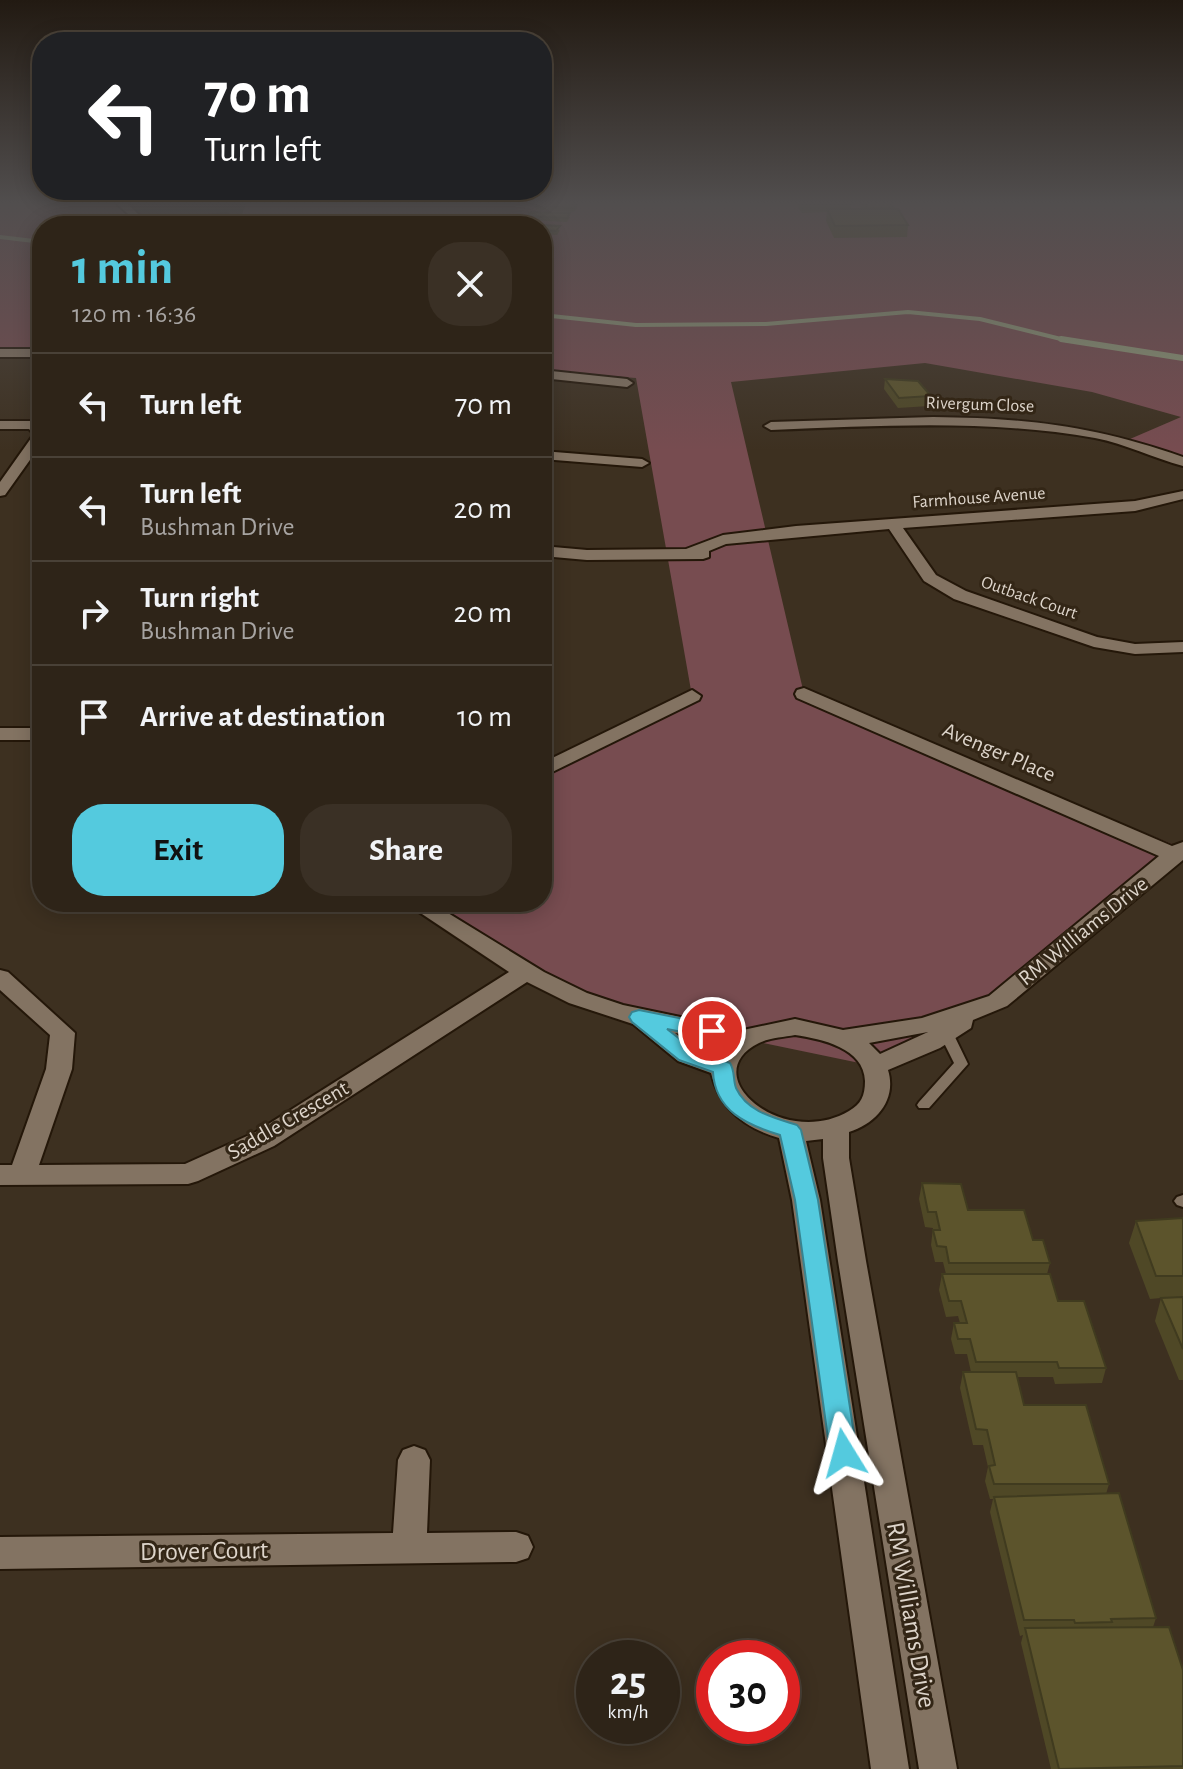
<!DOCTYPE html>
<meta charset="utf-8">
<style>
:root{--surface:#2e2418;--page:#3a3025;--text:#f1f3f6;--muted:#a7a4a2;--line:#494137;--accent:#54cade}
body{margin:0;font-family:"Alegreya Sans",sans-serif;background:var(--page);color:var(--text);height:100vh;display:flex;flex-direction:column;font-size:30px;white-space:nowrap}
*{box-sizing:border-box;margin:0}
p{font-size:26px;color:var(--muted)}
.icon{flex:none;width:44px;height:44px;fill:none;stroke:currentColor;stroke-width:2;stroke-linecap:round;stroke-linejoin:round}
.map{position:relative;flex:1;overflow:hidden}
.panel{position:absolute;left:32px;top:216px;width:520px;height:696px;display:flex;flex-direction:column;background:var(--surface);border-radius:32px;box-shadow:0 4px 20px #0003,0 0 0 2px var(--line)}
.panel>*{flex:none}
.banner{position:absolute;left:32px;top:32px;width:520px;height:168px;border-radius:32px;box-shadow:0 4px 20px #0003,0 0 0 2px var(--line);background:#202124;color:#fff;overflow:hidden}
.speed{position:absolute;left:576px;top:1640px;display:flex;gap:16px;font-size:40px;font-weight:700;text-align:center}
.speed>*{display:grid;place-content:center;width:104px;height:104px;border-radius:50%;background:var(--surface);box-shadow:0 4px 20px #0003,0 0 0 2px var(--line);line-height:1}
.speed small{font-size:20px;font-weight:400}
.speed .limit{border:12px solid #d22;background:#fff;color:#111}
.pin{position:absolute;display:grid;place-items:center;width:68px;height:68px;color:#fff;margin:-34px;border:4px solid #fff;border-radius:50%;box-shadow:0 2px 8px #0007}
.me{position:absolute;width:88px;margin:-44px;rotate:352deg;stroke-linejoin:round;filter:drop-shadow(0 0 6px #0008)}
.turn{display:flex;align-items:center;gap:28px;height:168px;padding:0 40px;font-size:36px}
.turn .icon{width:104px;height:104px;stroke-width:2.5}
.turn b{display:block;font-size:56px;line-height:68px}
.round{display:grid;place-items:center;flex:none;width:84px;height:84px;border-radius:32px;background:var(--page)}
.overview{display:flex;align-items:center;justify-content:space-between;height:136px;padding:0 40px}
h1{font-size:48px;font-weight:700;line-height:60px;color:var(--accent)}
.primary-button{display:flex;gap:16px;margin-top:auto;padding:16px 40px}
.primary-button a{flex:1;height:92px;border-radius:32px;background:var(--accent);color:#111;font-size:32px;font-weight:700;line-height:92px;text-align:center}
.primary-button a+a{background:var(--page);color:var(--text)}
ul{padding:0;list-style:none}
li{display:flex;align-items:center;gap:24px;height:104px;padding:0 40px;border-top:2px solid var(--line)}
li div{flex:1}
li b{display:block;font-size:30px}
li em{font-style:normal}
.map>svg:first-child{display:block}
.green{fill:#774c50}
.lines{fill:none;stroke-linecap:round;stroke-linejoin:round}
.stream-far1{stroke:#8f9779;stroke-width:4}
.stream{stroke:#8f9779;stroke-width:6}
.service-casing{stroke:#241709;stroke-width:4}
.minor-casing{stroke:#241709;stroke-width:4}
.service{fill:#837362;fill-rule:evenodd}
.minor{fill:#837362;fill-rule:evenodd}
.wall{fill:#4f4826}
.building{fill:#5c542c;stroke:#403b1f;stroke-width:2}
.route{fill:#54cade;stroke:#378390;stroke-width:2}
.labels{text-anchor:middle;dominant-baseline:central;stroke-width:6;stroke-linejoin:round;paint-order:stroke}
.far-street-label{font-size:18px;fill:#ddd4ca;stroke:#332616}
.street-label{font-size:22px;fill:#ddd4ca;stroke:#332616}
.near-street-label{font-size:26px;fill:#ddd4ca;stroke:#332616}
</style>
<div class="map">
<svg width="1183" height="1769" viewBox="0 0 1183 1769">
<rect width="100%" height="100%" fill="#3d3020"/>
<!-- green -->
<path class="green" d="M 0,203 L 121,203 L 137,219 L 177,222 L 237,218 L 240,221 L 246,203 L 1183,203 L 1183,462 L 1123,442 L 1181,417 L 1092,392 L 925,363 L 731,382 L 804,694 L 1182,848 L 979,1010 L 874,1066 L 639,1017 L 525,973 L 415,902 L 542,902 L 542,771 L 692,696 L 636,378 L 542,371 L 542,226 L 42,226 L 42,352 L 0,352 Z"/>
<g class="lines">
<!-- stream-far1 -->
<g class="stream-far1">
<path d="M 0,237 L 42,242"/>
<path d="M 542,315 L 636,325 L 766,324 L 908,312 L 980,319 L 1069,341"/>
</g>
<!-- stream -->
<path class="stream" d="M 1061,339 L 1183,358"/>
<!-- service casing -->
<g class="service-casing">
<g id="service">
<path d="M 946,1029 L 951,1030 L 953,1033 L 968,1064 L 929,1108 L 919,1108 L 917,1105 L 919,1102 L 954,1063 L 939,1033 L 941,1030 Z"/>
<path d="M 1183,1195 L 1183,1207 L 1177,1205 L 1174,1201 L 1177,1197 Z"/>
</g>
</g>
<!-- minor casing -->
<g class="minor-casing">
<g id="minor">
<path d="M 116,203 L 127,203 L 140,216 L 177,219 L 226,214 L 231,217 L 177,225 L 137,222 Z"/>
<rect x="0" y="349" width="42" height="8"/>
<path d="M 542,370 L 627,379 L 633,383 L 627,387 L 542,378 Z"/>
<path d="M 933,417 C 1028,418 1094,426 1183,457 L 1183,466 C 1153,458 1126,444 1095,438 C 988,419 879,426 771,430 L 764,426 L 771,422 Z"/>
<path d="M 0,421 L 32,421 L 42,426 L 42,443 L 5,495 L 0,496 L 0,482 L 34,434 L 29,429 L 0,429 Z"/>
<path d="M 542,451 L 642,459 L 649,463 L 642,467 L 542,459 Z"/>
<path d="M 1183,491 L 1183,499 L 1135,511 L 903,528 L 936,575 L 966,591 L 1097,637 L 1135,644 L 1183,642 L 1183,652 L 1135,654 L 1094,647 L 954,599 L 924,581 L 889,529 L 726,544 L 709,551 L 709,557 L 703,559 L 587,560 L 542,556 L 542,546 L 587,550 L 686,549 L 723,535 L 796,526 L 1135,501 Z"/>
<path d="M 804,688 L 1172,846 L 1183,842 L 1183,860 L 1007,1006 L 973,1020 L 971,1028 L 940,1048 L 888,1070 C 897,1099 877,1123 849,1132 L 849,1158 L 866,1261 L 957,1769 L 919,1769 L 838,1261 L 823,1158 L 823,1139 L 806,1141 L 820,1200 L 909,1769 L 871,1769 L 792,1200 L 779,1138 C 744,1128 720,1108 711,1073 L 678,1061 L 633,1024 L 569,1003 L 527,982 L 274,1146 L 198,1181 L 188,1184 L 0,1185 L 0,1165 L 12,1165 L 46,1069 L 50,1035 L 0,990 L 0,970 L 8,972 L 75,1033 L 72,1069 L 39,1165 L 185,1164 L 256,1132 L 509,972 L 404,902 L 430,902 L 544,972 L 587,993 L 623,1005 L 743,1030 L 795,1019 L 843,1030 L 922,1018 L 989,996 L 1159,856 L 797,698 L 795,694 L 797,690 ZM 928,1032 L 880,1054 L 869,1043 ZM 675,1033 L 726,1042 L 727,1042 L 716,1056 L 696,1049 ZM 795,1035 C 822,1039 864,1048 865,1081 C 865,1096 861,1104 849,1111 C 783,1150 694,1075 759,1043 C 769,1038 784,1037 795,1035 Z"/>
<path d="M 692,690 L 701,696 L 699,700 L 542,777 L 542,763 Z"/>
<rect x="0" y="728" width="42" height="12"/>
<path d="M 414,1446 L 425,1450 L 430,1460 L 427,1533 L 516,1532 L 528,1536 L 533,1547 L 528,1558 L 516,1562 L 0,1569 L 0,1537 L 393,1533 L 398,1460 L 403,1450 Z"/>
</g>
</g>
<!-- service -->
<use href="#service" class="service"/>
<!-- minor -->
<use href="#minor" class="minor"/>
</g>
<!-- wall -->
<g class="wall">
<path d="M 798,203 L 851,203 L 851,209 L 862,209 L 859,203 L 890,203 L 908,225 L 907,237 L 834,238 L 826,221 L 827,212 L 802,213 L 798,207 Z"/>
<path d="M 577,204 L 577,208 L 574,212 L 536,210 L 536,206 Z"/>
<path d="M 527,216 L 570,217 L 567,222 L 527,220 Z"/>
<path d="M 542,226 L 560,230 L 557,235 L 542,234 Z"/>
<path d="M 885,379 L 931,396 L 929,406 L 898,408 L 884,389 Z"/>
<path d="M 922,1183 L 968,1210 L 1033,1240 L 1050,1263 L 1047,1274 L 1058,1301 L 1106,1368 L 1102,1383 L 1055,1384 L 1053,1377 L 1017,1377 L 1024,1405 L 1109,1484 L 1106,1494 L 1156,1618 L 1153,1627 L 1183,1670 L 1183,1769 L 1051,1769 L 1021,1643 L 1023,1635 L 1020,1636 L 990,1512 L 993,1499 L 990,1499 L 985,1481 L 988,1467 L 983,1445 L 973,1445 L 960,1388 L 963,1372 L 971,1372 L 967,1354 L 955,1354 L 951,1339 L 954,1323 L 960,1323 L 958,1316 L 946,1317 L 939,1290 L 942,1274 L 946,1274 L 943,1262 L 935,1262 L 931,1245 L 933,1228 L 925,1227 L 919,1199 Z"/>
<path d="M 1183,1218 L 1183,1380 L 1179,1380 L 1155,1321 L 1161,1298 L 1150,1299 L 1129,1243 L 1136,1221 Z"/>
</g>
<!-- building -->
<g class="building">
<path d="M 538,203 L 569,203 L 577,204 L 574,208 L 536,206 Z"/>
<path d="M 802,203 L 851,203 L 852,204 L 802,205 Z"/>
<path d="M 865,203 L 890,203 L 894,208 L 868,208 Z"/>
<path d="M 827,209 L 898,209 L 908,225 L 835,226 Z"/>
<path d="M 531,212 L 570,213 L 567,218 L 527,216 Z"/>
<path d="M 520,224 L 560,226 L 556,231 L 542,230 L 542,226 L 518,226 Z"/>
<path d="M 885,379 L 918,381 L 931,396 L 899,398 Z"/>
<path d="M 922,1183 L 961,1184 L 968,1210 L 1024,1210 L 1033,1240 L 1043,1240 L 1050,1263 L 949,1263 L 946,1247 L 937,1246 L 933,1230 L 940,1230 L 936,1212 L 928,1212 Z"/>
<path d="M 1183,1218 L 1183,1276 L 1156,1276 L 1136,1221 Z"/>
<path d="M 942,1274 L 1050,1274 L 1058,1301 L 1084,1301 L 1106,1368 L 1059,1368 L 1057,1362 L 976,1362 L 970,1339 L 958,1339 L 954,1323 L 967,1323 L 961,1301 L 949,1301 Z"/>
<path d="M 1183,1297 L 1183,1349 L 1161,1298 Z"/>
<path d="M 963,1372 L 1016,1372 L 1024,1405 L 1086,1405 L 1109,1484 L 994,1484 L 989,1466 L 995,1465 L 987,1430 L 976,1429 Z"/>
<path d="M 1119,1493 L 1156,1618 L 1111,1619 L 1112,1622 L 1075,1623 L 1074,1620 L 1024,1620 L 994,1497 Z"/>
<path d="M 1169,1627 L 1183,1670 L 1183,1766 L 1059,1769 L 1025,1628 Z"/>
</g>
<!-- sky -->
<linearGradient id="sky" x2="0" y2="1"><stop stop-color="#221a12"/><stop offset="0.45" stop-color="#514e4e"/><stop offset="1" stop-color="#514e4e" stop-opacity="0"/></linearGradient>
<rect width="1183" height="451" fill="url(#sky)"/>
<!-- route -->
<path class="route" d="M 639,1010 L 719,1026 L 722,1031 L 719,1036 L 712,1038 L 667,1029 L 694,1050 L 730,1063 C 735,1071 733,1080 736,1088 C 747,1112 775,1118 797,1125 L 801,1130 L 818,1200 L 857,1453 L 853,1461 L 844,1464 L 834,1461 L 830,1453 L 795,1200 L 780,1135 C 747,1125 715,1111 713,1072 L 679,1060 L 632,1022 L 629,1017 L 632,1012 Z"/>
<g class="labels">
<!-- far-street labels -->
<g class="far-street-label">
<text transform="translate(980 405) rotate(2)">Rivergum Close</text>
<text transform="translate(979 498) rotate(-4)">Farmhouse Avenue</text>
<text transform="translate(1029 598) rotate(19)">Outback Court</text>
</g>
<!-- street labels -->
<g class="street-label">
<text transform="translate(999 752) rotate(23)">Avenger Place</text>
<text transform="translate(1083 931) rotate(-39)">RM Williams Drive</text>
<text transform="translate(288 1120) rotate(-30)">Saddle Crescent</text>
</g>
<!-- near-street labels -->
<g class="near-street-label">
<text transform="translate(204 1551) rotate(-1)">Drover Court</text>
<text transform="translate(911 1615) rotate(80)">RM Williams Drive</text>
</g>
</g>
</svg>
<div class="speed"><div>25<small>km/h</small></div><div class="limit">30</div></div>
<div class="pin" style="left:712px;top:1031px;background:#d93025"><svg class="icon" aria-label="arrive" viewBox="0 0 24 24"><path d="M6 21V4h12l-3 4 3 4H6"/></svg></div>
<svg class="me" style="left:844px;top:1453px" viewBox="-20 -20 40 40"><path d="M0-17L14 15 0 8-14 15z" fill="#54cade" stroke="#fff" stroke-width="4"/></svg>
<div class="banner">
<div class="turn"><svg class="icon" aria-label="left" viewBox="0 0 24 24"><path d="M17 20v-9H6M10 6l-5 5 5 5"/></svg><div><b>70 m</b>Turn left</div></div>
</div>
<section class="panel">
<div class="overview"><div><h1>1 min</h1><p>120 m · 16:36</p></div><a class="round"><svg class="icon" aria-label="close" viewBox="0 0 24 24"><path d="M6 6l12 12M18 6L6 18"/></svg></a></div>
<ul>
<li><svg class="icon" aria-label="left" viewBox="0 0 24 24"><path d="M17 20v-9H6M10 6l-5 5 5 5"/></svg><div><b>Turn left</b></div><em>70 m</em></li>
<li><svg class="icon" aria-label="left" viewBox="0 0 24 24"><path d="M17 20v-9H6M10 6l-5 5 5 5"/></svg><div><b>Turn left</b><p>Bushman Drive</p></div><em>20 m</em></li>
<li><svg class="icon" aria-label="right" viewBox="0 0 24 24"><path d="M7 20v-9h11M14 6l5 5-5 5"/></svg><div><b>Turn right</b><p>Bushman Drive</p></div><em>20 m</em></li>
<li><svg class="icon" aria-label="arrive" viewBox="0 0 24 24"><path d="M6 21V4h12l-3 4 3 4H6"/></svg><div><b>Arrive at destination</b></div><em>10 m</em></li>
</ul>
<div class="primary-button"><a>Exit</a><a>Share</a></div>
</section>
</div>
